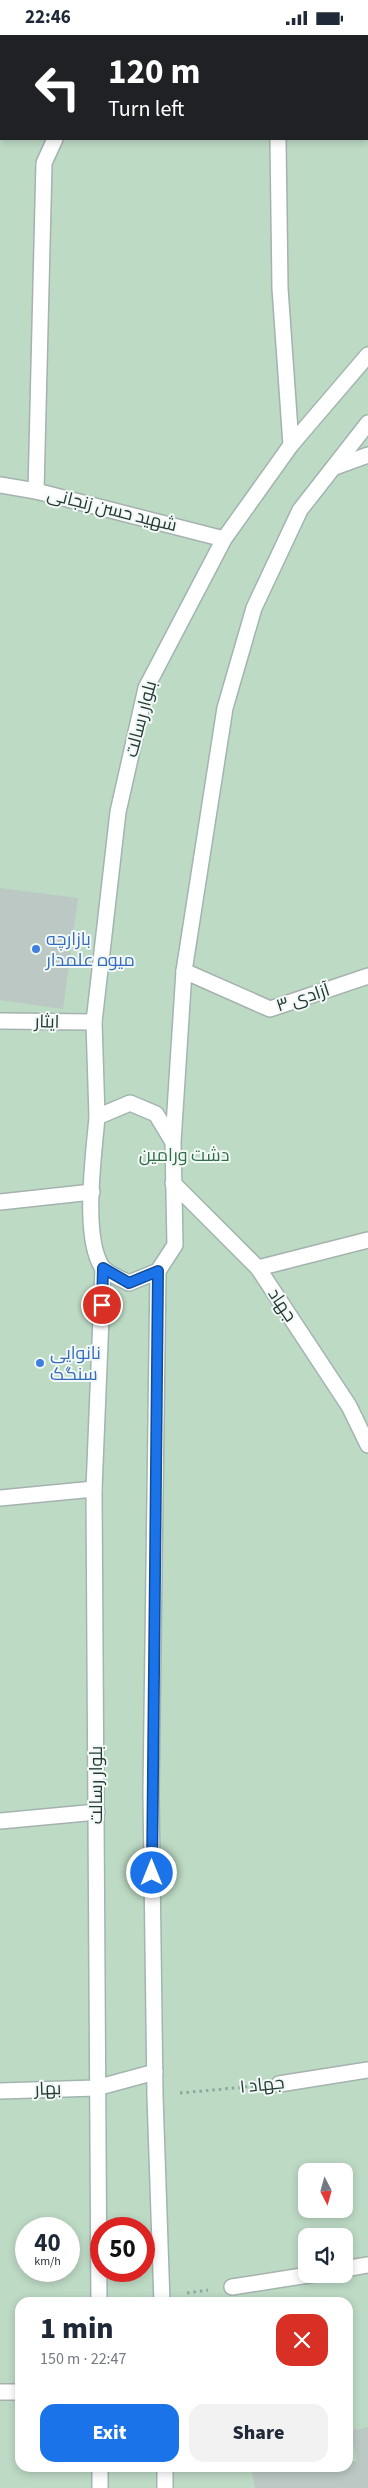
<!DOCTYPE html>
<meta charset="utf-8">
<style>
:root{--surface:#fff;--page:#f2f2f3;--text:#1f2937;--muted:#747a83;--accent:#1a73e8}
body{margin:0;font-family:"Source Sans 3",Cairo,sans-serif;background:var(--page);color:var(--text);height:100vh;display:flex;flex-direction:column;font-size:19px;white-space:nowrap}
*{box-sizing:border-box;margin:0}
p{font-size:16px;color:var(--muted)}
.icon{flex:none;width:28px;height:28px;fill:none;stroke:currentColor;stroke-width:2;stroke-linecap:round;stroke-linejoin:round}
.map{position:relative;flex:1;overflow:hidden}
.drawer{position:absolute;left:15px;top:2262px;width:338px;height:175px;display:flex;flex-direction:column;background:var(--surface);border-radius:15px;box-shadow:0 2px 8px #0003}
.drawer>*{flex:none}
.top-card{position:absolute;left:0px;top:0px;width:369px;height:105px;box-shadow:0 2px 8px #0003;background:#202124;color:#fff;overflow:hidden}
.needle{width:32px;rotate:174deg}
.controls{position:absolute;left:298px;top:2128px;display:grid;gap:10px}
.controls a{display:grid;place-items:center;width:55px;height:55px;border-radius:10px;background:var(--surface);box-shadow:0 2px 8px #0003;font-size:25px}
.speed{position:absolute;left:15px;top:2182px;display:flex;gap:10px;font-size:25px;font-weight:700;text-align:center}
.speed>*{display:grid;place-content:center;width:65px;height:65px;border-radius:50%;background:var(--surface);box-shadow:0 2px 8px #0003;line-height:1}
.speed small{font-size:12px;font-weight:400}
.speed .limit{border:8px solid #d22;background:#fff;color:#111}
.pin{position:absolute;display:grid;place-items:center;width:42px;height:42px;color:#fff;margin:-21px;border:2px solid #fff;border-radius:50%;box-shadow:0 1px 5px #0007}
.me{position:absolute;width:55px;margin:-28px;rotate:0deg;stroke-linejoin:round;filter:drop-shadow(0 0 4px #0008)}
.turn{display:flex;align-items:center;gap:18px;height:105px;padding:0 25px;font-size:22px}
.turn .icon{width:65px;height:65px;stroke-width:2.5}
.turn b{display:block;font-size:35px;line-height:42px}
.round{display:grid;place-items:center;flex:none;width:52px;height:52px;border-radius:15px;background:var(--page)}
.head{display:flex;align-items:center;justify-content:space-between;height:85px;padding:0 25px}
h1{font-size:30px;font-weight:800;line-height:38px}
.action{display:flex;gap:10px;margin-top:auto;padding:10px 25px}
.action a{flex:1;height:58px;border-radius:15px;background:var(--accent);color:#fff;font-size:20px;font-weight:800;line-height:58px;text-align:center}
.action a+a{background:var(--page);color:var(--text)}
.status{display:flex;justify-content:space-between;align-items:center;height:35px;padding:0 25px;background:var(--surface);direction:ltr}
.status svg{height:14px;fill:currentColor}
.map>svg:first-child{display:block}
.green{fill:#bddac5;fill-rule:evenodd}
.building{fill:#bbc8c3}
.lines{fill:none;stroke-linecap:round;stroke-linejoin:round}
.street-casing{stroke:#a5b2ae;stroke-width:18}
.secondary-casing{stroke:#a2b5af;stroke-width:18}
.path{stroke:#86ab9f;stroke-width:3;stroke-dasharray:2.5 4;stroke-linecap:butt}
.street{stroke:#fff;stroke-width:15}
.secondary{stroke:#fff;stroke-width:15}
.route-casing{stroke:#114b97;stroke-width:12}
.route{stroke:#1a73e8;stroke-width:9}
.shop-dot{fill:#3f7fe0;stroke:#f2f8f5;stroke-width:2}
.labels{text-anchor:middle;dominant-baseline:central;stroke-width:4;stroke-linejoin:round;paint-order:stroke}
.street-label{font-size:18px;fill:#243a34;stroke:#f2f8f5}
.shop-label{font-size:18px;fill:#366cbe;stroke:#f2f8f5;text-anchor:start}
.park-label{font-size:18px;fill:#326d49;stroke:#f2f8f5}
</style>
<div class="status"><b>22:46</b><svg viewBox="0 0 49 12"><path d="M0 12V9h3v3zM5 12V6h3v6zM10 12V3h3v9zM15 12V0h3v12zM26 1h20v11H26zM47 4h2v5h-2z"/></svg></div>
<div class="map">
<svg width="368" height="2453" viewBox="0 0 368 2453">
<rect width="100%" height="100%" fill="#e2ebe7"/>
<!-- green -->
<path class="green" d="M 0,0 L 368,0 L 368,2453 L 0,2453 ZM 1,1 L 368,1 L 368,104 L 1,104 ZM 306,2136 L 344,2136 L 344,2174 L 306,2174 ZM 26,2194 L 69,2194 L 69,2236 L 26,2236 ZM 101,2194 L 144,2194 L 144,2236 L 101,2236 ZM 306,2201 L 344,2201 L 344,2239 L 306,2239 ZM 20,2268 L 348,2268 L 348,2432 L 20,2432 Z"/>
<!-- building -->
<g class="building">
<path d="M 0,853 L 78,863 L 63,974 L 0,965 Z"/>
<path d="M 368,2392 L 368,2453 L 255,2453 L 251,2432 L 297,2432 L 298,2437 L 322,2432 L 348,2432 L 348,2427 L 357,2426 L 351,2396 Z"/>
</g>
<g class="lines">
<!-- street casing -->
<g class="street-casing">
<g id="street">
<path d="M 16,0 L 18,1"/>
<path d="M 277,0 L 277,1"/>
<path d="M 197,1 L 201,0"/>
<path d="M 278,104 L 280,253 L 291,410"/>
<path d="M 335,432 L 368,420"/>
<path d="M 0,450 L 36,456 L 224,504"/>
<path d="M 36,456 L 44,128 L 55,104"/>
<path d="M 184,936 L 270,974 L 368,941"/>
<path d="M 0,986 L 94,987"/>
<path d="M 0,1167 L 92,1157"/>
<path d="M 258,1233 L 368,1205"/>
<path d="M 0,1463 L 94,1454"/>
<path d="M 0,1786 L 97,1777"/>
<path d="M 279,2049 L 368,2035"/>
<path d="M 344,2234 L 368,2230"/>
<path d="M 232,2252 L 315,2239"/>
<path d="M 0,2357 L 20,2357"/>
</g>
</g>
<!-- secondary casing -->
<g class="secondary-casing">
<g id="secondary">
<path d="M 97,1082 L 94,987 L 118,777 L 146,653 L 224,504 L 291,410 L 368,320"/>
<path d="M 173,1107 L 156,1079 L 130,1068 L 97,1082 C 94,1119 82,1201 102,1232 C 107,1238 121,1244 129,1248 L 158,1236 L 175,1210 L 173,1107 L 184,936 L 225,673 L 254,573 L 300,475 L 368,388"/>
<path d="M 173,1148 L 258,1233 L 349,1371 L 368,1410"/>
<path d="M 158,1236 L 151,1758 L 155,2061 L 162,2268"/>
<path d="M 0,2056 L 96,2053 L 155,2037"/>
<path d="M 99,2268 L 94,1454 L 103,1233"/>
<path d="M 100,2432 L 100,2453"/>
<path d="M 165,2432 L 165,2453"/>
</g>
</g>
<!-- path -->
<g class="path">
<path d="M 180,2058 L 256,2051"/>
<path d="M 187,2258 L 208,2255"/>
</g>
<!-- street -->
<use href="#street" class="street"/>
<!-- secondary -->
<use href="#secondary" class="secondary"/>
</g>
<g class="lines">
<!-- route casing -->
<g class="route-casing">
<path id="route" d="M 102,1270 L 103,1233 L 129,1248 L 158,1236 L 152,1838"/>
</g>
<!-- route -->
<use href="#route" class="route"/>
</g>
<!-- markers -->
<g class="shop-dot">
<circle cx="36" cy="914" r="5"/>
<circle cx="40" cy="1328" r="5"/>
</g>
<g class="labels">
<!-- street labels -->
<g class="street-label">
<text transform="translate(112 475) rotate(14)">شهید حسن زنجانی</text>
<text transform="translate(141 684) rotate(-75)">بلوار رسالت</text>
<text transform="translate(303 963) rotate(-18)">آزادی ۳</text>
<text transform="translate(47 987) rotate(1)">ایثار</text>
<text transform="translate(282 1270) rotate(56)">جهاد</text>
<text transform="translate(96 1750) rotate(-90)">بلوار رسالت</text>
<text transform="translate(262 2050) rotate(-6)">جهاد ۱</text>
<text transform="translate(48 2054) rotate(-2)">بهار</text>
</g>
<!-- shop labels -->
<g class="shop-label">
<text x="46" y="904">بازارچه<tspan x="46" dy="21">میوه علمدار</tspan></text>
<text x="50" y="1318">نانوایی<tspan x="50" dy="21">سنگک</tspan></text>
</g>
<!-- park labels -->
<g class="park-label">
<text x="184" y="1120">دشت ورامین</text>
</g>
</g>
</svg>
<div class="controls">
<a><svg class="needle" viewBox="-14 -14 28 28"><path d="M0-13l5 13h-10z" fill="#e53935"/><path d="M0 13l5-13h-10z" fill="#747a83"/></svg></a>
<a><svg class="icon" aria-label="sound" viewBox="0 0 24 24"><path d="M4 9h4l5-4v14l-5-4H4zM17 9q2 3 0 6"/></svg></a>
</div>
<div class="speed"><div>40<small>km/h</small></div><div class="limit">50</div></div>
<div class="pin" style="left:102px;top:1270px;background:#d93025"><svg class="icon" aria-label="arrive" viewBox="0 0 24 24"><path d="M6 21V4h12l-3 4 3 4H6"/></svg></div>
<svg class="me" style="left:152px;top:1838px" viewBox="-20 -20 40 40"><circle r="17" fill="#1a73e8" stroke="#fff" stroke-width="3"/><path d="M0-11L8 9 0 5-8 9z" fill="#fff"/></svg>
<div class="top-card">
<div class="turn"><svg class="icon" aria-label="left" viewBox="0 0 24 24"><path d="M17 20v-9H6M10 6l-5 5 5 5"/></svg><div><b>120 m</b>Turn left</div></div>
</div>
<section class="drawer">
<div class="head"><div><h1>1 min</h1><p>150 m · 22:47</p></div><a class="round" style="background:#d93025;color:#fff"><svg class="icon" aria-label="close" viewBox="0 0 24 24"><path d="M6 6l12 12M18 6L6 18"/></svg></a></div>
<div class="action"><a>Exit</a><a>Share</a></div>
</section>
</div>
